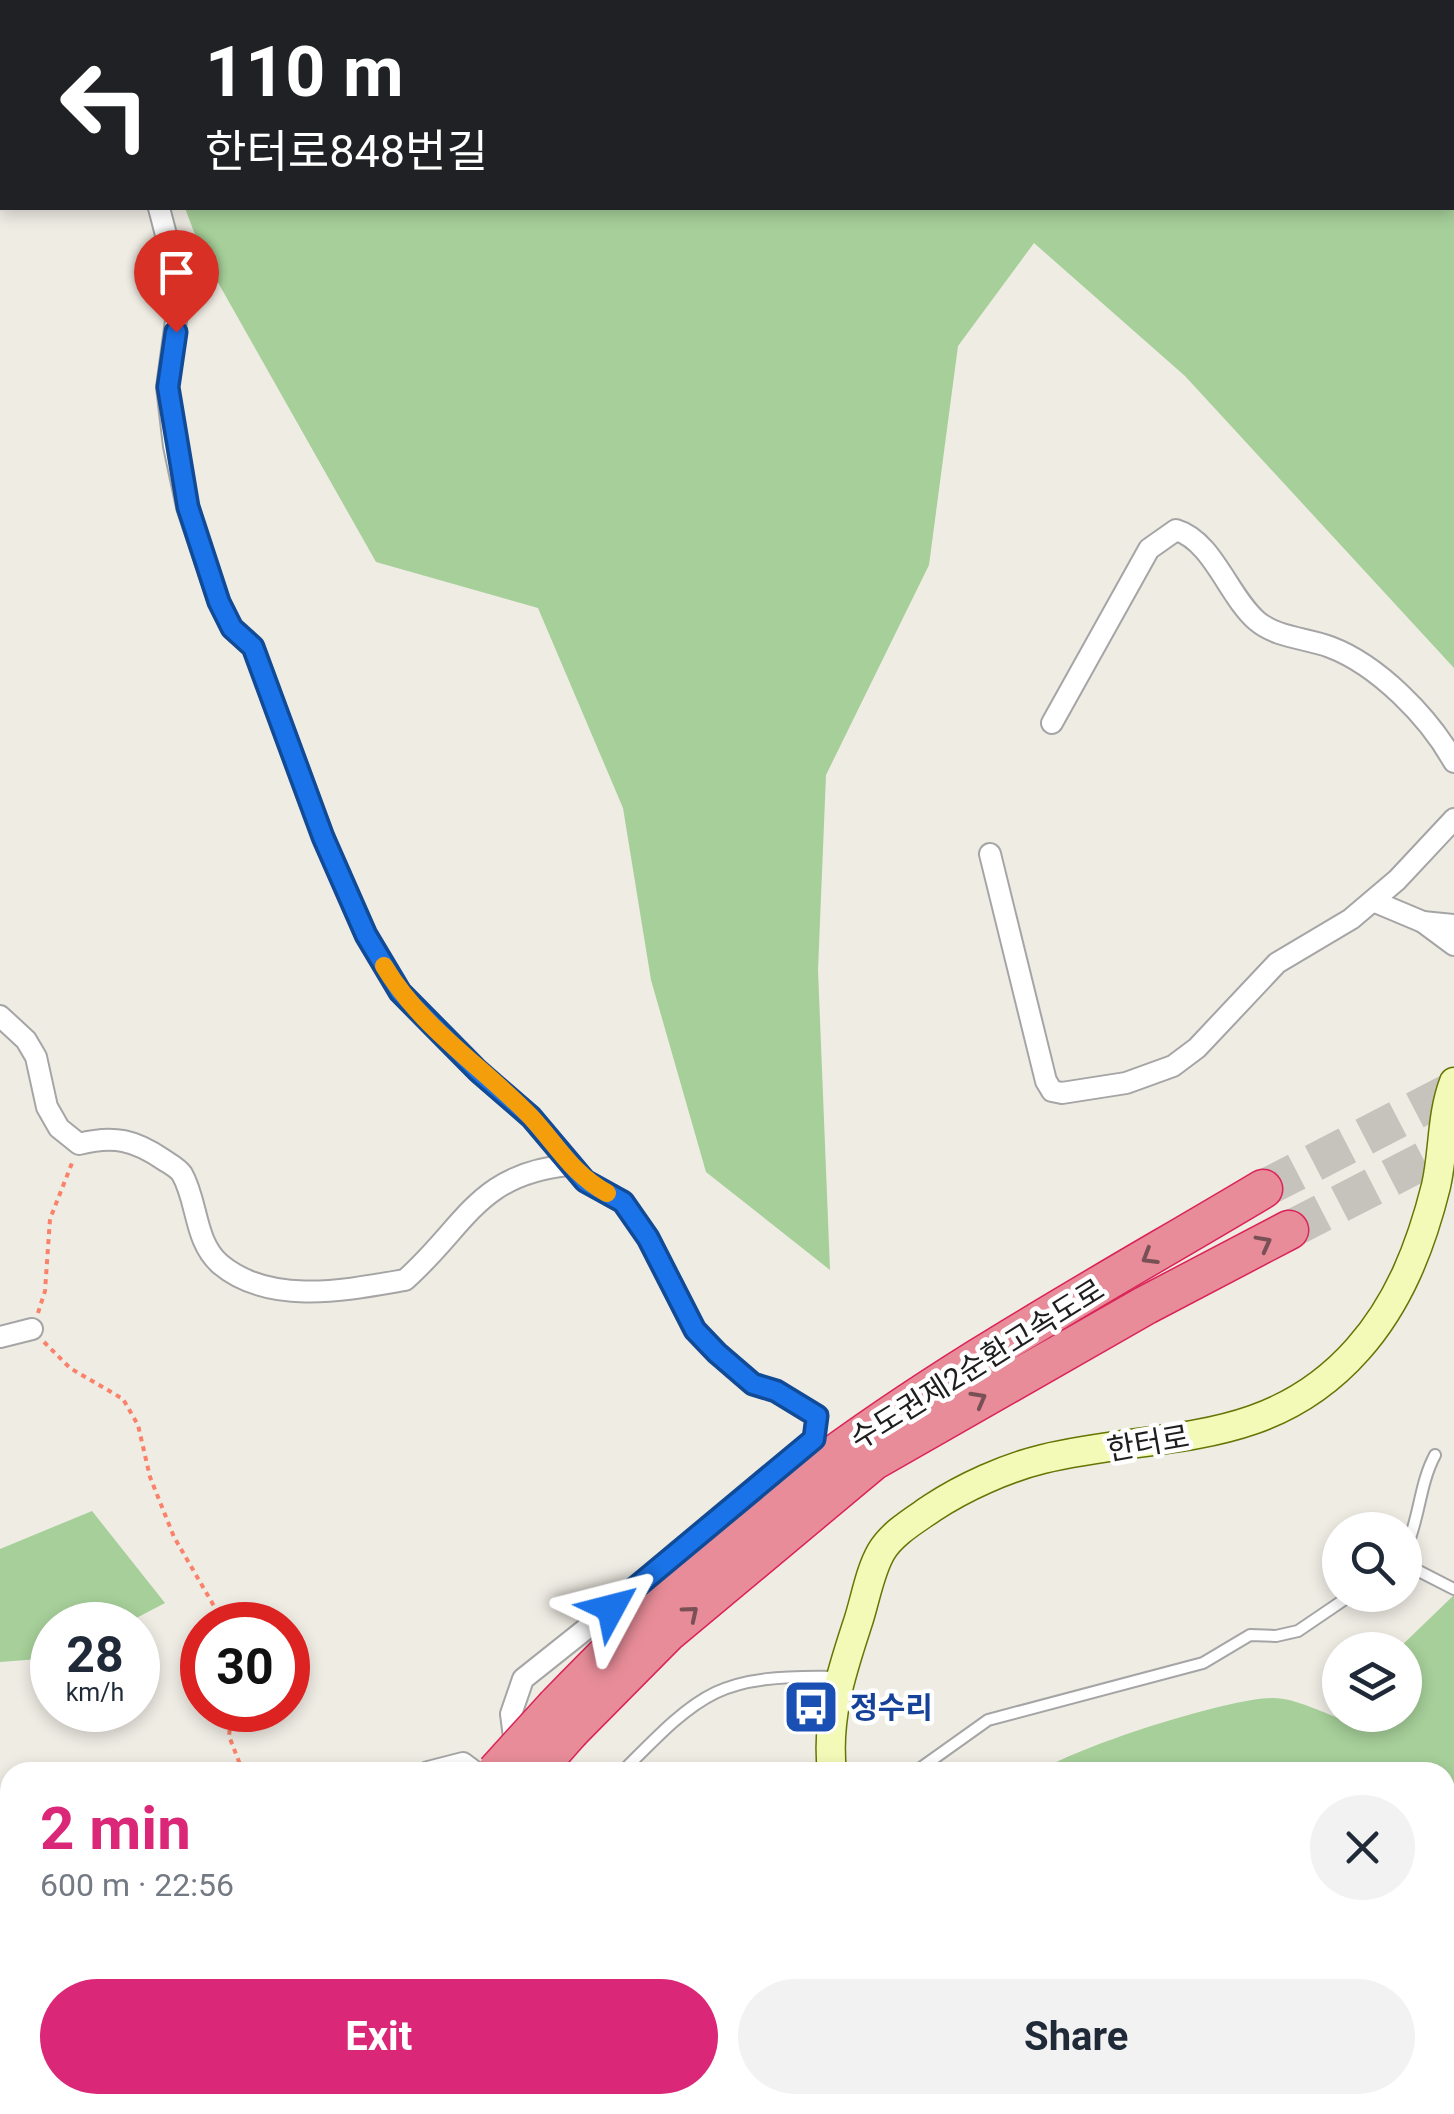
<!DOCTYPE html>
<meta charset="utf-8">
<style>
:root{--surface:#fff;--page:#f2f2f3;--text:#1f2937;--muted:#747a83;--accent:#db2777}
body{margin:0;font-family:Roboto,"Noto Sans KR",sans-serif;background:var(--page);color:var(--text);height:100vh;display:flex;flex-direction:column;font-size:38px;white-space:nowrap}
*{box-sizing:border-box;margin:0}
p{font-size:32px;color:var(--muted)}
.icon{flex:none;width:55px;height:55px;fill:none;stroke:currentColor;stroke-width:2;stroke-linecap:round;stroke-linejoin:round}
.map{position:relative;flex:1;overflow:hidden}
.details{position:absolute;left:0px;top:1762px;width:1455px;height:352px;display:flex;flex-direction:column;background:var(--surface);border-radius:30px 30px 0 0;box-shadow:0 5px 15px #0003}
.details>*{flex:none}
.top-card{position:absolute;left:0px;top:0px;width:1455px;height:210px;box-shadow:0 5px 15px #0003;background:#202124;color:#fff;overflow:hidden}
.tools{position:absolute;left:1322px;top:1512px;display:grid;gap:20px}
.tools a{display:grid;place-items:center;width:100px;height:100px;border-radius:50%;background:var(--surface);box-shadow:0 5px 15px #0003;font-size:50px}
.speed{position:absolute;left:30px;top:1602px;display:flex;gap:20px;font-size:50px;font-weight:700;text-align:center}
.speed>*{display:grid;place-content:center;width:130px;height:130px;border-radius:50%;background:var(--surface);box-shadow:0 5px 15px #0003;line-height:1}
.speed small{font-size:25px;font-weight:400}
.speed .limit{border:15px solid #d22;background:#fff;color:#111}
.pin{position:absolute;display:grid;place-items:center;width:85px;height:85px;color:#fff;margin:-102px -42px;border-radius:50% 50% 50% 0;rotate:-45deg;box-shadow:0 0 10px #0007}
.pin .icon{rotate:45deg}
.me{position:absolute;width:110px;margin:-55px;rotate:52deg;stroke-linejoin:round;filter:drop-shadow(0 0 8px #0008)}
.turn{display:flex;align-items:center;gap:35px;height:210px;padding:0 40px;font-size:45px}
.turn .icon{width:130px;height:130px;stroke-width:2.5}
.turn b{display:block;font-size:70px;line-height:85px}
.round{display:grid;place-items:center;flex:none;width:105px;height:105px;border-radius:52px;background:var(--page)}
.headline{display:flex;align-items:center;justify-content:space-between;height:170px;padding:0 40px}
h1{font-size:60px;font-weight:700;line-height:75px;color:var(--accent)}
.button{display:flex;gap:20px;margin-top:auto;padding:20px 40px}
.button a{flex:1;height:115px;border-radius:60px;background:var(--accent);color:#fff;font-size:40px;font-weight:700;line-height:115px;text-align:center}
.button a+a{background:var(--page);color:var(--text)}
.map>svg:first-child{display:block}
.forest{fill:#a6cf99}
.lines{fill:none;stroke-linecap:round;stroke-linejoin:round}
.motorway-tunnel{stroke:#c5c3bc;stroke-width:38;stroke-dasharray:38 19;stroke-linecap:butt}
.service-casing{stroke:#a5a5a5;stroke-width:14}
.minor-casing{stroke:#a5a5a5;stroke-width:24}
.secondary-casing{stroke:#647604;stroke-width:31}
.motorway-casing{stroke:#db2358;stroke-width:41}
.path{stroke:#fa816a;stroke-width:4;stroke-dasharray:5 5;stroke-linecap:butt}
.service{stroke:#fff;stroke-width:10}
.minor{stroke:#fff;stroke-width:20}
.secondary{stroke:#f3fab8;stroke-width:28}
.motorway{stroke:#e78c98;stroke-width:38}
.motorway-bridge-casing{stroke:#db2358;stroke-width:41;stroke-linecap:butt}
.motorway-bridge{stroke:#e78c98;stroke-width:38}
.oneway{stroke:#785055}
.route-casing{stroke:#114b97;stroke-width:25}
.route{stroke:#1a73e8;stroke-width:18}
.slow{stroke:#f59e0b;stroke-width:18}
.labels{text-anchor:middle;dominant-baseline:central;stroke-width:9;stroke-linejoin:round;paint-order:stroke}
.street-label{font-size:30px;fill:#1e1e1e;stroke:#fff}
.transit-label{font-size:30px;font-weight:bold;fill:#164399;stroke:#fff;text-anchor:start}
</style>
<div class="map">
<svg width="1454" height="2114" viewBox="0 0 1454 2114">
<rect width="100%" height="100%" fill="#efece4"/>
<!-- forest -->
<g class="forest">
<path d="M 88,0 L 1454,0 L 1454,668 L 1185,376 L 1034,243 L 958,346 L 929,565 L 826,775 L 818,970 L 830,1270 L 706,1172 L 651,980 L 623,808 L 538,608 L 376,562 L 203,256 L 185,208 L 1452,208 L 1452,2 Z"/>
<path d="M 92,1511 L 165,1603 L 123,1625 L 52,1625 L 52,1658 L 0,1662 L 0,1549 Z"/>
<path d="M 1454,1595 L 1454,1876 L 1445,1880 L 1445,1772 L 1039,1772 C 1072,1748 1231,1697 1273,1698 C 1296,1698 1325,1714 1347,1721 L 1350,1715 L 1405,1715 L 1405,1650 L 1397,1650 Z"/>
</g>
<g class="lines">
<!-- motorway-tunnel -->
<g class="motorway-tunnel">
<path d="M 1263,1189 L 1454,1090"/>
<path d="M 1289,1230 L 1454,1145"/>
</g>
<!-- service casing -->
<g class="service-casing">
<g id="service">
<path d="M 1405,1551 C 1420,1518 1419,1485 1435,1455"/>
<path d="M 1405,1564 L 1454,1589"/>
<path d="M 622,1772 C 704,1689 718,1675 837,1677"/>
<path d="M 915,1772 L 988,1720 L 1203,1663 L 1250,1635 L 1276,1636 L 1298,1631 L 1351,1595"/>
<path d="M 1445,2051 L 1454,2047"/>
<path d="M 1140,2114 L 1174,2105"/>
</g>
</g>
<!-- minor casing -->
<g class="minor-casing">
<g id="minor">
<path d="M 59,0 L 63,2"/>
<path d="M 159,208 L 175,269 L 178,306 L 167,387 L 174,446 L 187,507 L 219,602 L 232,628 L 253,647 L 323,837 L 366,935 L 400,992 L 478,1071 L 531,1117 L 585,1181 L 623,1202 L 648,1238 L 695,1330 L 717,1353 L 753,1384 L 776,1391 L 817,1416 L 814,1439 L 700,1538 L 523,1679 L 511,1714 L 514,1737 L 524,1746"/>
<path d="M 1052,723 L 1149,549 L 1176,530 C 1213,541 1228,596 1257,621 C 1277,638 1307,638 1330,647 C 1378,665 1429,717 1454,762"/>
<path d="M 990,854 L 1046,1081 L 1052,1091 L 1062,1093 L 1126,1083 L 1173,1066 L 1197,1048 L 1277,963 L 1351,919 L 1397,880 L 1454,819"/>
<path d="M 1373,901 L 1423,922"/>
<path d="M 1454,925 L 1423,922 L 1454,945"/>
<path d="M 0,1016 L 26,1040 L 36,1057 L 47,1107 L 59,1128 L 79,1144 C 114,1135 135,1140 164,1160 C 170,1164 178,1168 182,1174 C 198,1202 194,1241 220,1264 C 270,1306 347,1290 405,1280 C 466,1226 477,1174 569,1165"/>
<path d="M 0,1337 L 32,1329"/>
<path d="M 428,1772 L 463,1763 L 475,1772"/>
<path d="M 0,1843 L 10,1843"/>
</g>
</g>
<!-- secondary casing -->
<g class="secondary-casing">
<g id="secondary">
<path d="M 832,1772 C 826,1719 841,1674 857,1625 C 865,1602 869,1573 881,1552 C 892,1533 915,1520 932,1508 C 964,1487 1006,1468 1043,1459 C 1160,1431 1269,1450 1358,1349 C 1399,1303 1421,1246 1436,1186 C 1444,1151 1441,1116 1454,1082"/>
<path d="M 895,2105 L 897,2114"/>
</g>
</g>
<!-- motorway casing -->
<g class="motorway-casing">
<g id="motorway">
<path d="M 556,1706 C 636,1624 716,1543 807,1475 C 950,1367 1109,1281 1263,1189"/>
<path d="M 571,1730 L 667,1633 L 873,1461 L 1146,1305 L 1289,1230"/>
<path d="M 240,2114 L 246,2105"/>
<path d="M 276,2114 L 282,2105"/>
</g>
</g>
<!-- path -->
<g class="path">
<path d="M 38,1313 L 45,1291 L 50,1219 L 72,1163"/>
<path d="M 44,1342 L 70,1368 L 123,1399 L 138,1425 L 150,1477 L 174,1537 L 225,1625"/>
<path d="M 232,1710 L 229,1736 L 243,1772"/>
</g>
<!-- service -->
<use href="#service" class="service"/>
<!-- minor -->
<use href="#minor" class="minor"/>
<!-- secondary -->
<use href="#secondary" class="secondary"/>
<!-- motorway -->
<use href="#motorway" class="motorway"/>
<!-- motorway-bridge casing -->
<g class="motorway-bridge-casing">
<g id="motorway-bridge">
<path d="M 496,1772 L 556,1706"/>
<path d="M 534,1772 L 571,1730"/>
</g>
</g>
<!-- motorway-bridge -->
<use href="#motorway-bridge" class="motorway-bridge"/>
</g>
<!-- one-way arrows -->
<defs><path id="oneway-chevron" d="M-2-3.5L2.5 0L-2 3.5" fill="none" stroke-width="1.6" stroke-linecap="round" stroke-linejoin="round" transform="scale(2.5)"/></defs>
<g class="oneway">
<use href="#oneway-chevron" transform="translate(1264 1243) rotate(-28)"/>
<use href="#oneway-chevron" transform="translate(1149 1257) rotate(149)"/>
<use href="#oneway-chevron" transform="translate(979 1399) rotate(-29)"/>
<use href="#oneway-chevron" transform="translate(691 1613) rotate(-40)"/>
</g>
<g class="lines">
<!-- route casing -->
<g class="route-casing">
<path id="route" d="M 176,332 L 168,387 L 188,507 L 219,602 L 232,628 L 253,647 L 323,837 L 366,935 L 400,992 L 478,1071 L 531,1117 L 585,1181 L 623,1202 L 648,1238 L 695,1330 L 717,1353 L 753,1384 L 776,1391 L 817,1416 L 814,1439 L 611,1608"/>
</g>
<!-- route -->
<use href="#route" class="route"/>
<!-- slow -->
<path class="slow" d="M 384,966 C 421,1028 482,1066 531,1117 C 557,1145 572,1174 607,1193"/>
</g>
<!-- icons -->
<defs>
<g id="bus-square" transform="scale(2.875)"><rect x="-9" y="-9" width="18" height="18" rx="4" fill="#1a4fb4" stroke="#fff"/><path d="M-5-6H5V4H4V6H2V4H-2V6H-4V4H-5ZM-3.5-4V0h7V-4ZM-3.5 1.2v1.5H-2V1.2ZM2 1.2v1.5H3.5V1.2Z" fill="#fff"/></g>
</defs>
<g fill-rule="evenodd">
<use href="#bus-square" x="811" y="1707"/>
</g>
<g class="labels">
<!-- street labels -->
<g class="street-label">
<text transform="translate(977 1364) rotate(-32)">수도권제2순환고속도로</text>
<text transform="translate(1148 1443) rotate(-10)">한터로</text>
</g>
<!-- transit labels -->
<g class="transit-label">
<text x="850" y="1707">정수리</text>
</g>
</g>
</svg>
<div class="tools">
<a><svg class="icon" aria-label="search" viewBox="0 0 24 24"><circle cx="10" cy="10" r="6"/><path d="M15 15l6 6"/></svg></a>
<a><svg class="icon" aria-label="layers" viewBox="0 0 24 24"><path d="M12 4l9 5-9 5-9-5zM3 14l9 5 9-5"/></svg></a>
</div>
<div class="speed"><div>28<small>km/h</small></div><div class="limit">30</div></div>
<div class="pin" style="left:176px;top:332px;background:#d93025"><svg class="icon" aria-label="arrive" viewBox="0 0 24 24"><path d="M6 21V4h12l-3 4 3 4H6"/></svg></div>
<svg class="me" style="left:611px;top:1608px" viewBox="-20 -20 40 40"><path d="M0-17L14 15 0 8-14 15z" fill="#1a73e8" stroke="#fff" stroke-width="4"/></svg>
<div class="top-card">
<div class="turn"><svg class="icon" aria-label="left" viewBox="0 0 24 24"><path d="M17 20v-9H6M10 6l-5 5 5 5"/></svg><div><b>110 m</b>한터로848번길</div></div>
</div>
<section class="details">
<div class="headline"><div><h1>2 min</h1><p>600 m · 22:56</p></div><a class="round"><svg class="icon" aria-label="close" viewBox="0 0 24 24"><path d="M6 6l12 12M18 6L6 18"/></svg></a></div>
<div class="button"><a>Exit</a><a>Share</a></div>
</section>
</div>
